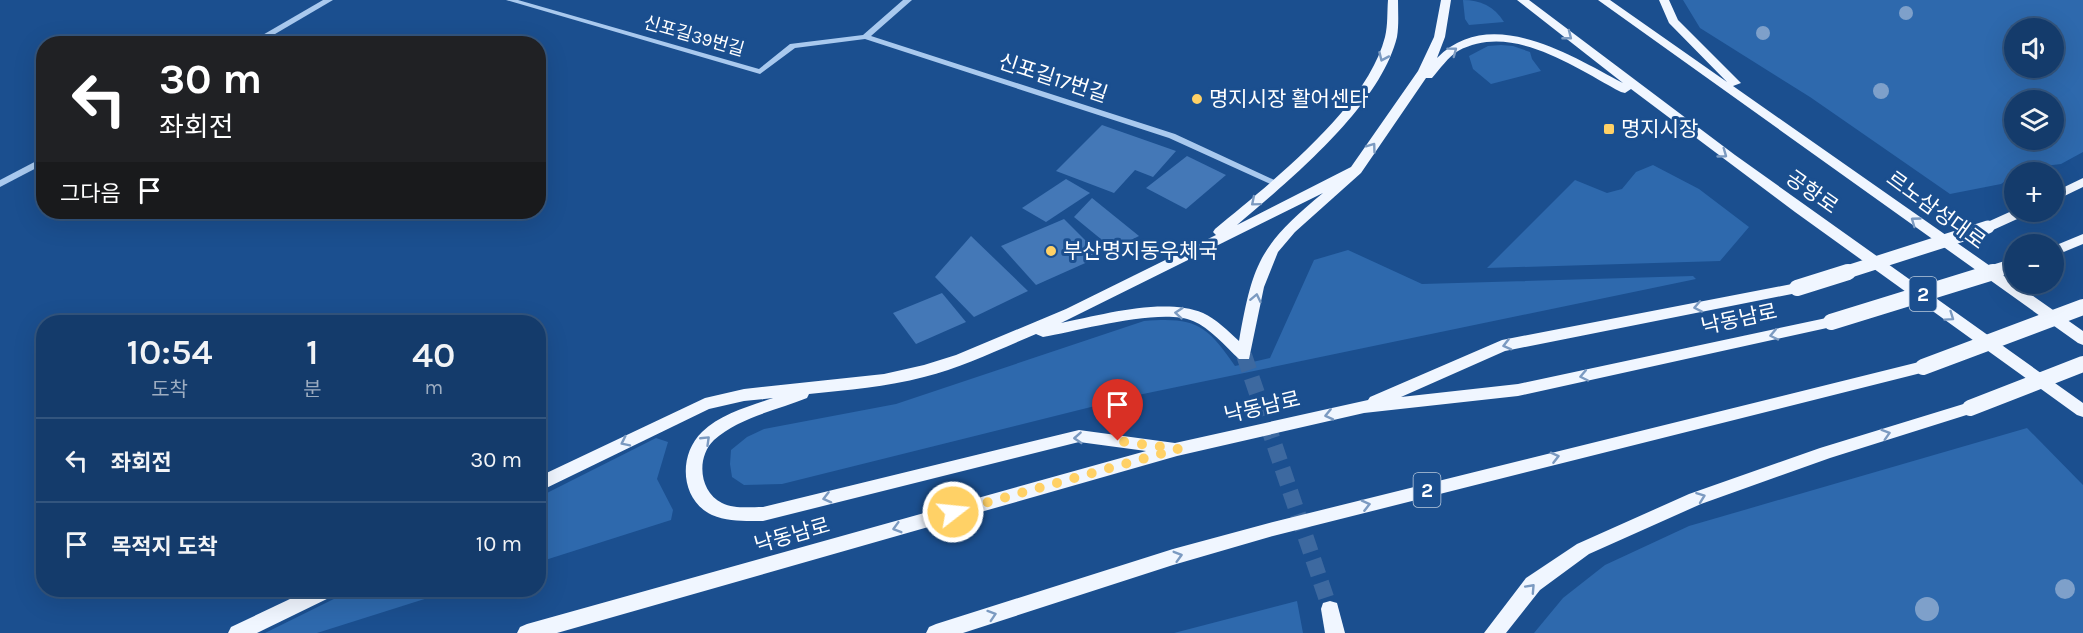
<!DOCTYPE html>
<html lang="ko">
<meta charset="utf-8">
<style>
:root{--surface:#143b6b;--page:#214673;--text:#f1f3f6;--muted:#9dadc1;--line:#33557e}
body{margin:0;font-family:Karla,"Noto Sans KR",sans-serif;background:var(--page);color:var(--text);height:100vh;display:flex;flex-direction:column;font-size:22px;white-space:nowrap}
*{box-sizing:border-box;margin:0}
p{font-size:20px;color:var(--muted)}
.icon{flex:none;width:33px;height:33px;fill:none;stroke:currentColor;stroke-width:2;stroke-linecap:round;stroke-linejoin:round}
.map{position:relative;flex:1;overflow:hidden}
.drawer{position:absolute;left:36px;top:315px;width:510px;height:282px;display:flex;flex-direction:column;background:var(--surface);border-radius:24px;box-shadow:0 6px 24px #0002,0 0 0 2px var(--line)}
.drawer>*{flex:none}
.top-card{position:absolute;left:36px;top:36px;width:510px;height:183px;border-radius:24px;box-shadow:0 6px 24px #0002,0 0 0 2px var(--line);background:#202124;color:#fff;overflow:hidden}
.tools{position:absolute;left:2004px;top:18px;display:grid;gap:12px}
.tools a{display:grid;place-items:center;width:60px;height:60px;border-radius:50%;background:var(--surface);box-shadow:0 6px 24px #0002,0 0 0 2px var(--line);font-size:30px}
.pin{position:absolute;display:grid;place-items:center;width:51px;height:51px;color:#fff;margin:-62px -26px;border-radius:50% 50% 50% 0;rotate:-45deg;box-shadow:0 0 6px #0007}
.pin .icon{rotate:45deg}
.me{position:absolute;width:66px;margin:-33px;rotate:74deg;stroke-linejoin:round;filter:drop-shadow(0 0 4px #0008)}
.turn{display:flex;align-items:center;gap:21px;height:126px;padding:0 24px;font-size:27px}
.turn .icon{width:78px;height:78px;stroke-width:2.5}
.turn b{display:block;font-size:42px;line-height:51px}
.then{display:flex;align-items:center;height:57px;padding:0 24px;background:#0003;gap:12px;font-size:22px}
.eta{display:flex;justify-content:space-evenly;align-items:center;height:102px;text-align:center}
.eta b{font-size:36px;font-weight:600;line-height:42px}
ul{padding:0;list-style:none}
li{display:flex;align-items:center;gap:18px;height:84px;padding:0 24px;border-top:2px solid var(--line)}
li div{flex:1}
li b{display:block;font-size:22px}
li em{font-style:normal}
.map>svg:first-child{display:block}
.green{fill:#2e69ad;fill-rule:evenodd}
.building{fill:#4478b7}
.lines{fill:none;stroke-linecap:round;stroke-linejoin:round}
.major-tunnel{stroke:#3d69a0;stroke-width:16;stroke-dasharray:16 8;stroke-linecap:butt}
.minor{fill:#a9c9ee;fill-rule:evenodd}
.major{fill:#f0f6ff;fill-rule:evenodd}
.major-bridge-far1{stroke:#f0f6ff;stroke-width:13}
.major-bridge{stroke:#f0f6ff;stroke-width:16}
.tree{fill:#7ea0ca}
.oneway{stroke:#7b9ac1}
.route{stroke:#ffd166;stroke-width:10;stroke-dasharray:0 18}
.poi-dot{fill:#ffd166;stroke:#1b4f8f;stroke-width:2}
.labels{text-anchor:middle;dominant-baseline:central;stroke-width:6;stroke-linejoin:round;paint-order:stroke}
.far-street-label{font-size:18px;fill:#fff;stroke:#1b4f8f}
.shield{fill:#1b4f8f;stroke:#bbcadd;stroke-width:1.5}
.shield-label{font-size:20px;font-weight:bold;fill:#fff}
.street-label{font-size:21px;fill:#fff;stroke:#1b4f8f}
.poi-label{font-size:21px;fill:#fff;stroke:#1b4f8f;text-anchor:start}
</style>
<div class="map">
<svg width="2083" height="633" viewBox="0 0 2083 633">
<rect width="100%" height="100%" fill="#1b4f8f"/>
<!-- green -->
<g class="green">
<path d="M 1463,0 C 1480,0 1494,6 1504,22 L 1469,25 L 1465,19 Z"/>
<path d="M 1683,0 L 2083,0 L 2083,152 L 2061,164 L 2028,168 L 2014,172 L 2014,175 L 2001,184 L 1950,194 L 1810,97 L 1700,28 ZM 2054,28 L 2054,68 L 2014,68 L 2014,28 ZM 2054,100 L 2054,140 L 2014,140 L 2014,100 Z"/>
<path d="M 1501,45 L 1513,46 L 1530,52 L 1532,59 L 1541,71 L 1491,84 L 1473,69 L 1469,56 L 1488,46 Z"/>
<path d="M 1653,165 L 1699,189 L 1749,227 L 1720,261 L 1487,268 L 1575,180 L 1607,193 L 1622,189 L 1636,172 Z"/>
<path d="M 1348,250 L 1422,284 L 1693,276 L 1696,279 L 1143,394 L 782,484 L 744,485 L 732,477 L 730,464 L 731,450 L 747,437 L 764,429 L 896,404 L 1144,321 C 1195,317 1206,324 1235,366 L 1270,358 L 1314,260 Z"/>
<path d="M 2027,428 L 2083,485 L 2083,633 L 1534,633 L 1563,598 L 1605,565 L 1689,526 Z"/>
<path d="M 656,438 L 668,442 L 657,479 L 673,510 L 671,520 L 539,562 L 539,497 Z"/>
<path d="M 352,590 L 453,590 L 317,633 L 265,633 Z"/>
<path d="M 1297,601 L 1303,633 L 1174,633 Z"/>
</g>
<!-- building -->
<g class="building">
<path d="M 1102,125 L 1176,151 L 1153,177 L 1135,170 L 1114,193 L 1056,171 Z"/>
<path d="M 1187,156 L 1226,175 L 1186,209 L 1146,188 Z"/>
<path d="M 1066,179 L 1090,193 L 1046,222 L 1022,208 Z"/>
<path d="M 1092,198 L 1139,236 L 1113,249 L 1074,217 Z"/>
<path d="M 1064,219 L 1101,256 L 1036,285 L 1001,246 Z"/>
<path d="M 971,236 L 1028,291 L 974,317 L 935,277 Z"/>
<path d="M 942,293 L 966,322 L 916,344 L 893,313 Z"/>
</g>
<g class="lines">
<!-- major-tunnel -->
<path class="major-tunnel" d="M 1244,355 L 1330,609"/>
<!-- minor -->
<g class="minor">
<path d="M 323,0 L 333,0 L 258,44 L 247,44 Z"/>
<path d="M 506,0 L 518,0 L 759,69 L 790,44 L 863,35 L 903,0 L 912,0 L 871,36 L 1175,134 L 1283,184 L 1281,186 L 1275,186 L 1169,138 L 865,39 L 795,48 L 760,74 Z"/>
<path d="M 44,157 L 44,164 L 0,187 L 0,180 Z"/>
</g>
<!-- major -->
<g class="major">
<path d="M 1388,0 L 1398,0 C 1398,12 1399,25 1397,37 C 1380,106 1290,180 1237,225 L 1351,167 L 1418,71 L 1434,37 L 1441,0 L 1451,0 L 1445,37 L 1437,58 C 1490,4 1570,55 1623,83 L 1517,0 L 1529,0 L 1735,155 L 2083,403 L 2083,417 L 2077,415 L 1795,212 L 1631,89 L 1625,93 L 1621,92 C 1574,67 1512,22 1458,51 C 1448,57 1440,69 1432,78 L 1426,78 L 1361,173 L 1295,232 L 1278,252 L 1264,287 L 1249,359 L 1239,359 C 1225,346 1210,328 1193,321 C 1161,307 1078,331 1043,337 L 1036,334 C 1000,349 963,367 924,377 C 886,387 848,390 809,394 L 807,398 C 777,410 738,418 714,440 C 696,457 699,492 722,503 C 734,509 750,507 763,507 L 1079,430 L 1175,443 L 1368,400 L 1370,397 L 1502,340 L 1797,283 L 1804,288 L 1802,292 L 1505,351 L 1401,397 L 1518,384 L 1831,317 L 1836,318 L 1839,322 L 1836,326 L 1518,396 L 1364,413 L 1177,456 L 557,633 L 517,633 L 520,627 L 527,624 L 1146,451 L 1079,442 L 763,521 C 746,521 728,522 712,515 C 680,500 678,455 702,432 C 720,414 750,406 773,398 L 744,401 L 709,409 L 538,492 L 538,477 L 705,398 L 744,389 L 884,374 L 924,365 L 956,355 L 1066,309 L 1216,235 L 1213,232 L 1215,229 C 1270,183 1367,108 1385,37 C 1388,25 1387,12 1388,0 ZM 1323,193 C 1260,245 1253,262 1239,341 C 1228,331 1216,319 1203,313 C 1163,297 1102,315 1061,323 Z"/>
<path d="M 1598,0 L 1610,0 L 1727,82 L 1669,23 L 1659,0 L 1669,0 L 1678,20 L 1741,83 L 1733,86 L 2083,331 L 2083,345 L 2078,343 Z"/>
<path d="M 2083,178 L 2083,187 L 2054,201 L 2054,192 Z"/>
<path d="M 2014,210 L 2014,212 L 2028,212 L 2026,215 L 1993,230 L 1983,230 L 1981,227 L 1983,224 Z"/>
<path d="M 2083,234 L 2083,244 L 2054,256 L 2054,246 Z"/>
<path d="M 1923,361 L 1929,363 L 1931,367 L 1929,371 L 1273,536 L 1173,565 L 963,633 L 926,633 L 929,627 L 936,624 L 1173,549 L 1273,522 Z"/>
<path d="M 1970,402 L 1976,404 L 1978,408 L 1976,412 L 1830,458 L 1701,504 L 1589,554 L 1540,590 L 1506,633 L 1484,633 L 1526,578 L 1577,544 L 1689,494 L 1820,448 Z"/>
<path d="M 309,590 L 335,590 L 333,596 L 257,633 L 228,633 L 231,627 Z"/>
<path d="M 1330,601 L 1337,603 L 1345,633 L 1325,633 L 1321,609 L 1323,603 Z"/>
</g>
<!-- major-bridge-far1 -->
<g class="major-bridge-far1">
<path d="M 1844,273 L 1988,227"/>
<path d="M 1988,273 L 2014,265"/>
</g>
<!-- major-bridge -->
<g class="major-bridge">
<path d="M 1797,288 L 1848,272"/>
<path d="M 1831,322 L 1993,272"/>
<path d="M 1923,367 L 2083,307"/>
<path d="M 1970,408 L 2083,364"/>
</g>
</g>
<!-- trees -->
<g class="tree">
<circle cx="1906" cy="13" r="7"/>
<circle cx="1763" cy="33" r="7"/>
<circle cx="1881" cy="91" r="8"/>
<circle cx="2065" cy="589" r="10"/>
<circle cx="1927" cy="609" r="12"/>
</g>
<!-- one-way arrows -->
<defs><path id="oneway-chevron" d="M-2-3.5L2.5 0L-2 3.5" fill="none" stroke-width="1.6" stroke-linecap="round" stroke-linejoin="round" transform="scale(1.5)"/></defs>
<g class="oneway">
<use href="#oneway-chevron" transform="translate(1568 36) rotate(38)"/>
<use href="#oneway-chevron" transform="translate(1453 51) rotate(-37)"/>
<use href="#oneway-chevron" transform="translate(1383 57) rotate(114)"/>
<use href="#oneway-chevron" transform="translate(1372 147) rotate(-54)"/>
<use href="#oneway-chevron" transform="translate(1723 154) rotate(36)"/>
<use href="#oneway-chevron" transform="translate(1255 202) rotate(140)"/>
<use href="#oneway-chevron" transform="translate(1915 221) rotate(-144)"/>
<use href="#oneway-chevron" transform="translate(1256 298) rotate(-78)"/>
<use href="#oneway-chevron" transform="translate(1698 307) rotate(169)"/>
<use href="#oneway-chevron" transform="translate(1179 313) rotate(-175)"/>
<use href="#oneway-chevron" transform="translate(1950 317) rotate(35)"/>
<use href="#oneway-chevron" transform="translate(1774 335) rotate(168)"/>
<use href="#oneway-chevron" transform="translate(1507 345) rotate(166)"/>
<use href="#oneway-chevron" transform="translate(1584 376) rotate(168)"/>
<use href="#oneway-chevron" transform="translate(1329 415) rotate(167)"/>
<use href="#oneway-chevron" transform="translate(1886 434) rotate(-17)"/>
<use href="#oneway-chevron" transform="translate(1078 438) rotate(176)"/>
<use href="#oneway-chevron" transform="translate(706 440) rotate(-44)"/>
<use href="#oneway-chevron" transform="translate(625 442) rotate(154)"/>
<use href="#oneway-chevron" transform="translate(1555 457) rotate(-14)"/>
<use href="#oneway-chevron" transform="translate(1701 497) rotate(-20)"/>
<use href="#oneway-chevron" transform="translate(827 498) rotate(166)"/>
<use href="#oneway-chevron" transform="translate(1366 505) rotate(-14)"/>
<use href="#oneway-chevron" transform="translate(897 528) rotate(164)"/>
<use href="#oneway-chevron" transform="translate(1178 556) rotate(-16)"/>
<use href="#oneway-chevron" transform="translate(1531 588) rotate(-47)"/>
<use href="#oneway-chevron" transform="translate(992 615) rotate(-18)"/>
</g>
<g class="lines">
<!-- route -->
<path class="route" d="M 953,512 L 1178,449 L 1118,441"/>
</g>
<!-- markers -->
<g class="poi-dot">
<circle cx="1197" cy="99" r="6"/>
<rect x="1603" y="123" width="12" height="12" rx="3"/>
<circle cx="1051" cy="251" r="6"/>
</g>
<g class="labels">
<!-- far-street labels -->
<g class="far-street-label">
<text transform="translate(694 36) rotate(16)">신포길39번길</text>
</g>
<!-- shield labels -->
<g class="shield">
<rect x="1909.5" y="277" width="27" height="34" rx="4.5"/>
<rect x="1413.5" y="473" width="27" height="34" rx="4.5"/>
</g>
<g class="shield-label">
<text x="1923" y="294">2</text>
<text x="1427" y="490">2</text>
</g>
<!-- street labels -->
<g class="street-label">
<text transform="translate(1053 78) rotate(18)">신포길17번길</text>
<text transform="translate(1812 192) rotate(35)">공항로</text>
<text transform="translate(1936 210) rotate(36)">르노삼성대로</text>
<text transform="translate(1739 319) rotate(-12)">낙동남로</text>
<text transform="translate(1262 407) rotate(-13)">낙동남로</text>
<text transform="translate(792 535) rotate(-16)">낙동남로</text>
</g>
<!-- poi labels -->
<g class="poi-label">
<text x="1209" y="99">명지시장 활어센타</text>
<text x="1621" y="129">명지시장</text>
<text x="1063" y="251">부산명지동우체국</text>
</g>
</g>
</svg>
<div class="tools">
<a><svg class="icon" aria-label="sound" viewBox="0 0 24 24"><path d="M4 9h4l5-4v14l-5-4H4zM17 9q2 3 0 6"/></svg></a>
<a><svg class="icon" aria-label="layers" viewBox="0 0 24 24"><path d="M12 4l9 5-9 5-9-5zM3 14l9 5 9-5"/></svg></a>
<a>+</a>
<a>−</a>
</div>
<div class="pin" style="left:1118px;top:441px;background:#d93025"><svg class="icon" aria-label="arrive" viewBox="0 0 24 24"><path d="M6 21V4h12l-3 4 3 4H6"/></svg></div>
<svg class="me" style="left:953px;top:512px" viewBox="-20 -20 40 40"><circle r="17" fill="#ffd166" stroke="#fff" stroke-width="3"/><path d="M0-11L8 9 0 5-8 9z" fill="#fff"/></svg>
<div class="top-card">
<div class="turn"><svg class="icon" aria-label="left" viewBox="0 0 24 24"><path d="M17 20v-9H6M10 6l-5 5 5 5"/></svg><div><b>30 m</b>좌회전</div></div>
<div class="then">그다음<svg class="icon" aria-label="arrive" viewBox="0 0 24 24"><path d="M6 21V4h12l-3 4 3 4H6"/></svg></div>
</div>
<section class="drawer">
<div class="eta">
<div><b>10:54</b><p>도착</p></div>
<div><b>1</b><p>분</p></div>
<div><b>40</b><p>m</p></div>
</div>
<ul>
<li><svg class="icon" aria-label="left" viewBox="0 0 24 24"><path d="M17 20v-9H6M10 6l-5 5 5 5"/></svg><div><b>좌회전</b></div><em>30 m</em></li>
<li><svg class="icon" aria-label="arrive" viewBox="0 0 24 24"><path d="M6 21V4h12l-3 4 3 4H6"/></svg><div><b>목적지 도착</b></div><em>10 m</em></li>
</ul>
</section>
</div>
